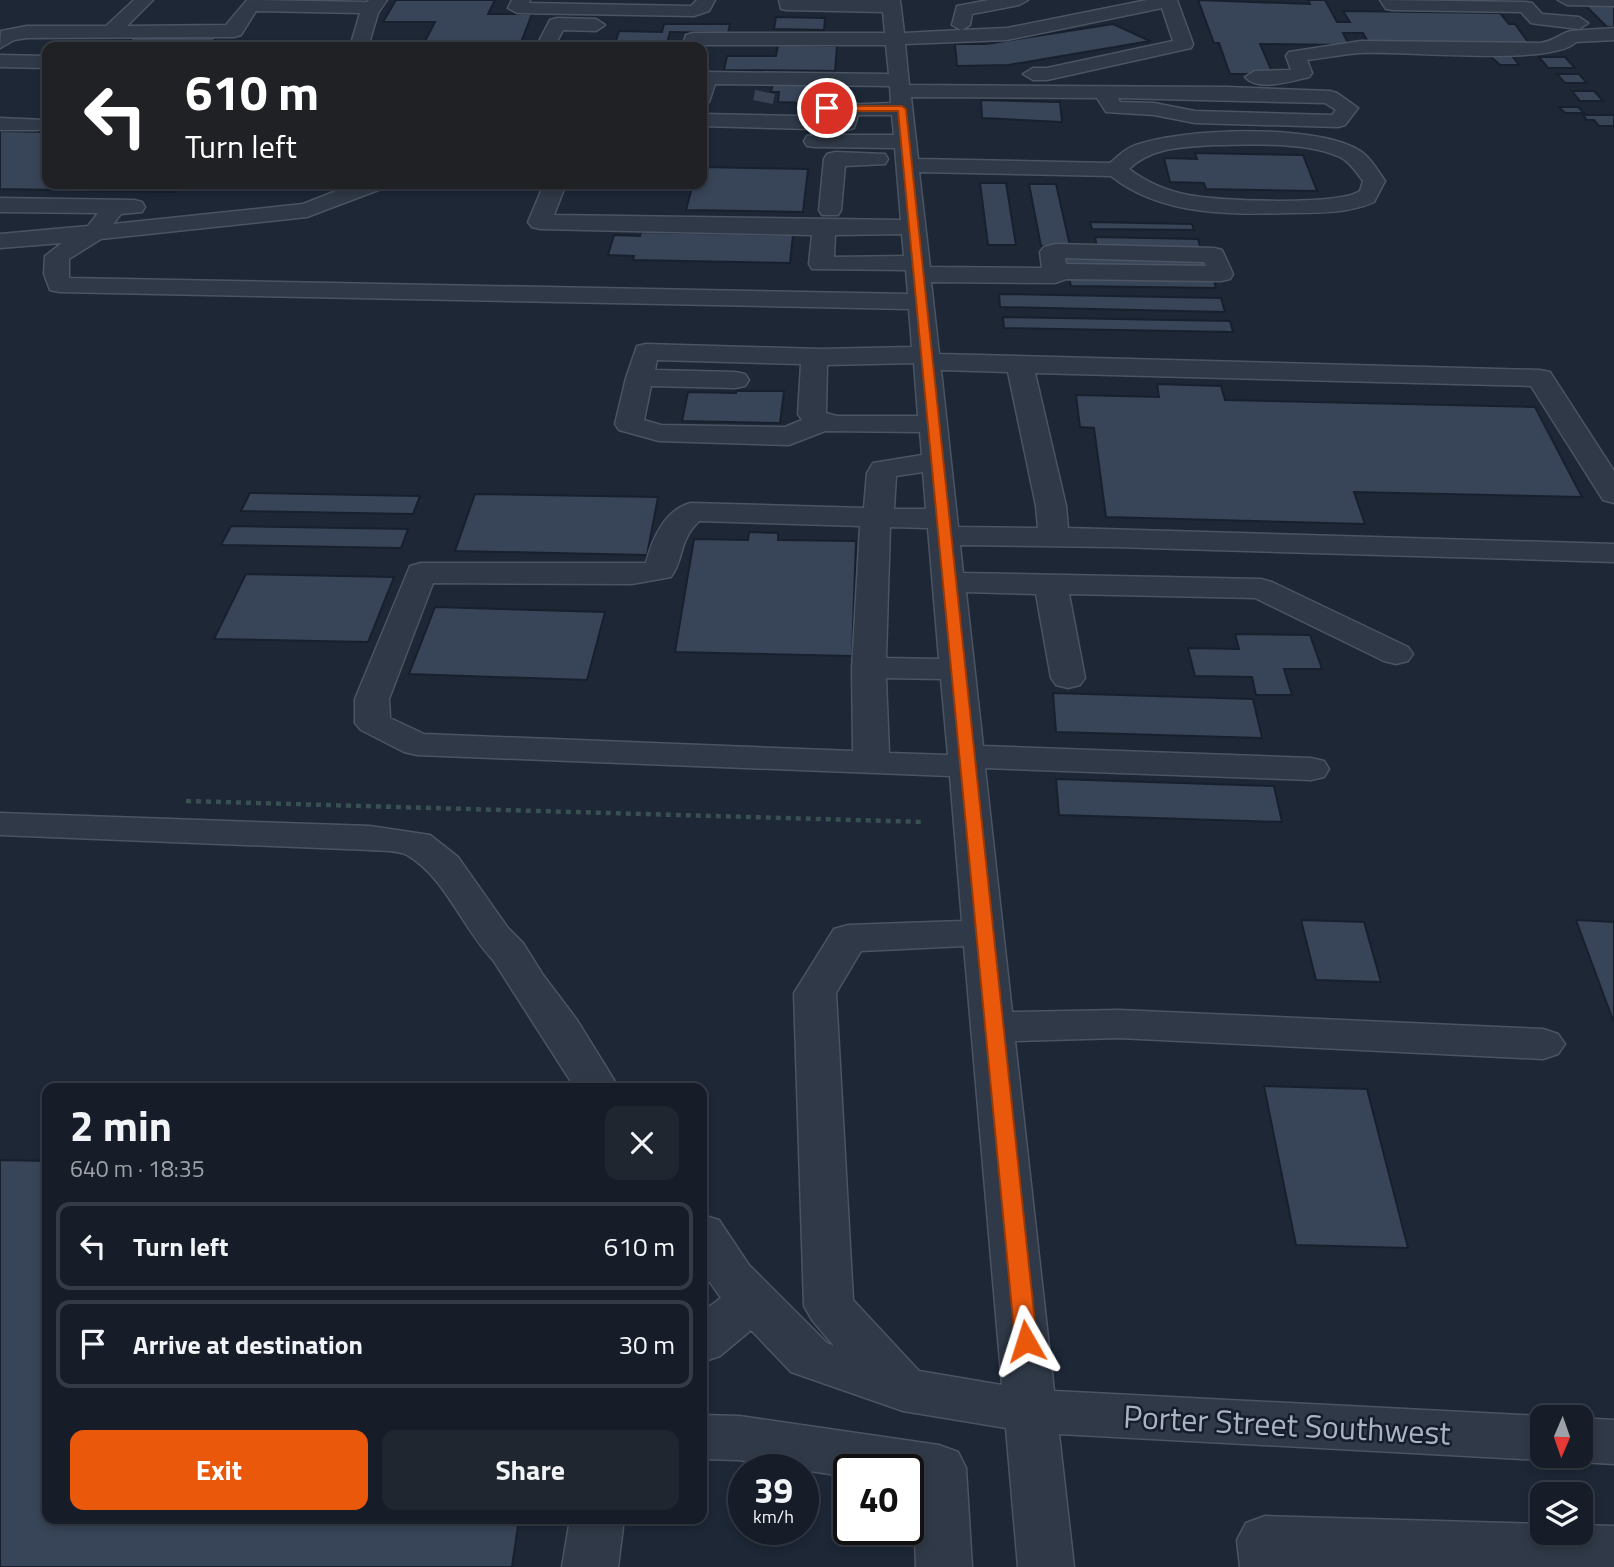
<!DOCTYPE html>
<meta charset="utf-8">
<style>
:root{--surface:#161d28;--page:#1f2630;--text:#f1f3f6;--muted:#9ea2a8;--line:#353b45;--accent:#ea580c}
body{margin:0;font-family:"Titillium Web",sans-serif;background:var(--page);color:var(--text);height:100vh;display:flex;flex-direction:column;font-size:26px;white-space:nowrap}
*{box-sizing:border-box;margin:0}
p{font-size:23px;color:var(--muted)}
.icon{flex:none;width:38px;height:38px;fill:none;stroke:currentColor;stroke-width:2;stroke-linecap:round;stroke-linejoin:round}
.map{position:relative;flex:1;overflow:hidden}
.sheet{position:absolute;left:42px;top:1083px;width:665px;height:441px;display:flex;flex-direction:column;background:var(--surface);border-radius:14px;box-shadow:0 4px 10px #0003,0 0 0 2px var(--line)}
.sheet>*{flex:none}
.hud{position:absolute;left:42px;top:42px;width:665px;height:147px;border-radius:14px;box-shadow:0 4px 10px #0003,0 0 0 2px var(--line);background:#202124;color:#fff;overflow:hidden}
.needle{width:46px;rotate:182deg}
.tools{position:absolute;left:1530px;top:1405px;display:grid;gap:14px}
.tools a{display:grid;place-items:center;width:63px;height:63px;border-radius:14px;background:var(--surface);box-shadow:0 4px 10px #0003,0 0 0 2px var(--line);font-size:35px}
.speed{position:absolute;left:728px;top:1454px;display:flex;gap:14px;font-size:35px;font-weight:700;text-align:center}
.speed>*{display:grid;place-content:center;width:91px;height:91px;border-radius:50%;background:var(--surface);box-shadow:0 4px 10px #0003,0 0 0 2px var(--line);line-height:1}
.speed small{font-size:18px;font-weight:400}
.speed .limit{border:4px solid #111;border-radius:10px;background:#fff;color:#111}
.pin{position:absolute;display:grid;place-items:center;width:60px;height:60px;color:#fff;margin:-30px;border:4px solid #fff;border-radius:50%;box-shadow:0 2px 7px #0007}
.me{position:absolute;width:77px;margin:-38px;rotate:354deg;stroke-linejoin:round;filter:drop-shadow(0 0 5px #0008)}
.turn{display:flex;align-items:center;gap:24px;height:147px;padding:0 28px;font-size:32px}
.turn .icon{width:91px;height:91px;stroke-width:2.5}
.turn b{display:block;font-size:49px;line-height:60px}
.round{display:grid;place-items:center;flex:none;width:74px;height:74px;border-radius:14px;background:var(--page)}
.headline{display:flex;align-items:center;justify-content:space-between;height:119px;padding:0 28px}
h1{font-size:42px;font-weight:700;line-height:52px}
.action{display:flex;gap:14px;margin-top:auto;padding:14px 28px}
.action a{flex:1;height:80px;border-radius:14px;background:var(--accent);color:#fff;font-size:28px;font-weight:700;line-height:80px;text-align:center}
.action a+a{background:var(--page);color:var(--text)}
ul{padding:0;list-style:none}
li{display:flex;align-items:center;gap:21px;height:88px;margin:0 14px 10px;padding:0 14px;border:4px solid var(--line);border-radius:14px}
li div{flex:1}
li b{display:block;font-size:26px}
li em{font-style:normal}
.map>svg:first-child{display:block}
.building{fill:#384558;stroke:#18202d;stroke-width:2}
.lines{fill:none;stroke-linecap:round;stroke-linejoin:round}
.minor-tunnel{stroke:#394353;stroke-width:20;stroke-dasharray:20 10;stroke-linecap:butt}
.minor-casing{stroke:#4b5462;stroke-width:3}
.path{stroke:#395052;stroke-width:4.5;stroke-dasharray:5 5;stroke-linecap:butt}
.minor{fill:#303947;fill-rule:evenodd}
.route{fill:#ea580c;stroke:#983908;stroke-width:2}
.labels{text-anchor:middle;dominant-baseline:central;stroke-width:5;stroke-linejoin:round;paint-order:stroke}
.near-street-label{font-size:32px;fill:#aab4c5;stroke:#161e2b}
</style>
<div class="map">
<svg width="1614" height="1567" viewBox="0 0 1614 1567">
<rect width="100%" height="100%" fill="#1d2736"/>
<!-- building -->
<g class="building">
<path d="M 396,0 L 495,0 L 488,14 L 532,14 L 520,45 L 423,45 L 435,22 L 383,22 Z"/>
<path d="M 1198,0 L 1310,4 L 1308,0 L 1325,0 L 1337,22 L 1350,22 L 1343,11 L 1500,13 L 1509,24 L 1515,24 L 1531,46 L 1369,44 L 1363,33 L 1343,33 L 1349,45 L 1260,44 L 1273,74 L 1230,74 L 1219,43 L 1214,43 Z"/>
<path d="M 1586,6 L 1614,6 L 1614,27 L 1607,27 Z"/>
<path d="M 776,17 L 825,18 L 824,30 L 774,29 Z"/>
<path d="M 664,24 L 730,24 L 728,33 L 670,32 L 666,47 L 614,47 L 619,31 L 662,32 Z"/>
<path d="M 1113,24 L 1150,41 L 1008,65 L 957,66 L 955,44 L 986,44 Z"/>
<path d="M 133,37 L 217,37 L 209,47 L 124,47 Z"/>
<path d="M 778,45 L 837,46 L 835,71 L 724,70 L 727,56 L 776,56 Z"/>
<path d="M 1487,53 L 1510,53 L 1519,65 L 1500,65 Z"/>
<path d="M 1539,57 L 1565,57 L 1575,68 L 1548,68 Z"/>
<path d="M 1557,74 L 1579,74 L 1587,83 L 1565,83 Z"/>
<path d="M 773,82 L 811,83 L 809,103 L 778,102 L 779,92 L 771,92 Z"/>
<path d="M 1572,91 L 1594,91 L 1603,101 L 1580,101 Z"/>
<path d="M 981,100 L 1060,102 L 1062,122 L 982,118 Z"/>
<path d="M 1559,107 L 1578,107 L 1584,113 L 1565,113 Z"/>
<path d="M 1583,115 L 1614,115 L 1614,126 L 1599,126 L 1594,120 L 1587,120 Z"/>
<path d="M 0,131 L 47,132 L 47,184 L 182,184 L 175,192 L 0,189 Z"/>
<path d="M 1195,153 L 1303,155 L 1317,191 L 1206,189 L 1204,183 L 1170,182 L 1164,158 L 1197,159 Z"/>
<path d="M 702,167 L 808,169 L 803,212 L 686,210 L 693,184 L 702,184 Z"/>
<path d="M 980,183 L 1006,183 L 1016,245 L 988,245 Z"/>
<path d="M 1029,184 L 1056,184 L 1070,246 L 1041,246 Z"/>
<path d="M 1090,222 L 1192,224 L 1194,230 L 1092,229 Z"/>
<path d="M 641,232 L 793,235 L 790,263 L 633,260 L 634,256 L 608,255 L 614,235 L 640,236 Z"/>
<path d="M 1095,237 L 1198,239 L 1201,250 L 1097,248 Z"/>
<path d="M 1064,256 L 1205,258 L 1209,269 L 1066,267 Z"/>
<path d="M 1069,278 L 1214,280 L 1216,288 L 1071,286 Z"/>
<path d="M 999,294 L 1221,298 L 1225,312 L 1000,307 Z"/>
<path d="M 1003,317 L 1230,321 L 1233,332 L 1004,328 Z"/>
<path d="M 1157,384 L 1221,386 L 1225,400 L 1535,407 L 1582,497 L 1354,492 L 1365,524 L 1106,517 L 1094,428 L 1080,427 L 1076,395 L 1159,397 Z"/>
<path d="M 736,391 L 784,391 L 780,423 L 682,421 L 688,392 L 736,393 Z"/>
<path d="M 250,493 L 420,496 L 413,514 L 241,511 Z"/>
<path d="M 475,494 L 658,497 L 647,555 L 455,551 Z"/>
<path d="M 231,526 L 408,529 L 401,548 L 221,545 Z"/>
<path d="M 749,532 L 778,533 L 778,540 L 856,541 L 852,656 L 675,652 L 694,539 L 748,540 Z"/>
<path d="M 246,574 L 394,577 L 368,642 L 214,639 Z"/>
<path d="M 435,607 L 605,612 L 587,680 L 409,674 Z"/>
<path d="M 1235,634 L 1310,635 L 1322,669 L 1284,669 L 1292,695 L 1256,695 L 1252,677 L 1195,676 L 1188,648 L 1239,649 Z"/>
<path d="M 1053,693 L 1253,699 L 1262,738 L 1056,732 Z"/>
<path d="M 1056,779 L 1274,786 L 1282,822 L 1059,815 Z"/>
<path d="M 1301,920 L 1364,922 L 1381,982 L 1316,980 Z"/>
<path d="M 1576,920 L 1614,922 L 1614,1023 Z"/>
<path d="M 1264,1086 L 1367,1089 L 1408,1248 L 1296,1245 Z"/>
<path d="M 0,1160 L 47,1161 L 47,1519 L 519,1519 L 512,1567 L 0,1567 Z"/>
</g>
<g class="lines">
<!-- minor-tunnel -->
<path class="minor-tunnel" d="M 763,102 L 765,92"/>
<!-- minor casing -->
<g class="minor-casing">
<g id="minor">
<path d="M 134,0 L 153,0 L 127,26 L 226,25 L 247,0 L 367,2 L 369,0 L 387,0 L 378,13 L 368,47 L 350,47 L 360,13 L 256,11 L 241,35 L 234,37 L 27,38 L 14,40 L 0,48 L 1,31 L 27,26 L 106,26 Z"/>
<path d="M 512,0 L 530,0 L 529,3 L 691,6 L 697,0 L 715,0 L 709,11 L 694,16 L 517,13 L 508,8 Z"/>
<path d="M 779,0 L 900,0 L 904,33 L 961,30 L 952,25 L 957,6 L 989,0 L 1028,0 L 1019,5 L 972,14 L 970,25 L 962,30 L 1007,28 L 1147,0 L 1177,0 L 1193,44 L 1191,48 L 1047,80 L 1033,80 L 1023,74 L 1033,68 L 1047,68 L 1173,41 L 1162,8 L 1007,40 L 905,44 L 909,85 L 1227,87 L 1330,91 L 1337,93 L 1358,108 L 1345,125 L 1338,127 L 1195,123 L 1154,115 L 1106,112 L 1097,98 L 911,97 L 918,159 L 1110,163 C 1118,156 1126,148 1136,145 C 1184,128 1312,124 1357,149 C 1369,155 1378,171 1385,181 L 1374,202 C 1350,213 1320,213 1294,213 C 1233,215 1161,216 1111,176 L 919,172 L 930,267 L 1042,268 L 1040,252 L 1044,247 L 1056,244 L 1214,248 L 1222,250 L 1233,274 L 1230,279 L 1221,281 L 1066,279 L 1055,283 L 931,282 L 939,354 L 1540,370 L 1550,372 L 1614,471 L 1614,503 L 1603,500 L 1531,386 L 1035,373 L 1066,506 L 1068,528 L 1614,544 L 1614,562 L 1114,547 L 960,545 L 963,573 L 1261,579 L 1272,582 L 1408,647 L 1413,654 L 1408,661 L 1396,664 L 1384,661 L 1255,598 L 1069,594 L 1085,678 L 1080,685 L 1068,688 L 1056,685 L 1051,678 L 1036,594 L 966,592 L 983,746 L 1311,758 L 1324,761 L 1329,769 L 1324,777 L 1311,780 L 985,768 L 1012,1012 L 1119,1010 L 1543,1029 L 1558,1034 L 1565,1044 L 1558,1054 L 1543,1059 L 1119,1038 L 1015,1041 L 1054,1391 L 1542,1416 L 1547,1418 L 1542,1418 L 1542,1456 L 1554,1456 L 1542,1460 L 1059,1434 L 1074,1567 L 1018,1567 L 1006,1428 L 903,1411 L 791,1372 L 751,1330 L 720,1356 L 702,1362 L 702,1312 L 721,1298 L 702,1271 L 702,1215 L 719,1220 L 749,1265 L 827,1343 L 834,1346 L 812,1320 L 804,1306 L 794,993 L 834,929 L 848,925 L 962,921 L 950,776 L 417,755 L 404,752 L 361,730 L 355,723 L 355,699 L 410,566 L 421,563 L 646,563 C 652,539 665,509 691,503 L 864,508 L 867,473 L 873,463 L 922,455 L 920,432 L 825,431 L 789,445 L 659,441 L 619,430 L 615,424 L 626,378 L 637,346 L 646,344 L 819,349 L 912,347 L 909,309 L 59,292 L 50,290 L 44,274 L 45,256 L 62,243 L 0,248 L 0,234 L 88,226 L 98,213 L 0,212 L 0,198 L 134,200 L 142,202 L 145,207 L 142,212 L 121,214 L 113,224 L 303,204 L 354,184 L 384,184 L 381,189 L 307,217 L 101,239 L 69,259 L 69,278 L 908,294 L 906,270 L 812,269 L 809,264 L 812,235 L 540,229 L 532,227 L 528,222 L 544,184 L 566,184 L 554,215 L 901,220 L 895,148 L 815,147 L 807,146 L 804,141 L 807,136 L 815,135 L 894,135 L 892,115 L 858,115 L 854,128 L 847,130 L 702,126 L 702,114 L 838,117 L 842,105 L 891,103 L 890,86 L 715,84 L 709,102 L 702,104 L 702,73 L 706,72 L 889,74 L 886,45 L 701,45 L 700,47 L 682,47 L 686,35 L 693,33 L 885,33 L 883,12 L 787,10 L 781,9 ZM 1118,98 L 1325,103 L 1336,110 L 1332,115 L 1195,111 L 1154,103 L 1120,102 ZM 1214,145 C 1251,145 1306,141 1340,157 C 1350,162 1357,173 1363,181 L 1360,191 C 1338,206 1217,201 1188,195 C 1167,191 1146,182 1129,169 C 1152,147 1183,147 1214,145 ZM 902,234 L 904,256 L 834,257 L 835,235 ZM 1065,258 L 1204,262 L 1206,266 L 1066,264 ZM 657,360 L 801,364 L 798,414 L 802,420 L 785,427 L 661,425 L 644,420 L 651,386 L 735,388 L 745,386 L 749,380 L 745,374 L 735,372 L 655,370 ZM 914,363 L 918,416 L 837,416 L 826,413 L 827,365 ZM 941,370 L 1008,372 L 1036,506 L 1038,528 L 958,527 ZM 923,472 L 926,509 L 894,509 L 896,476 ZM 699,521 L 860,526 L 852,668 L 853,751 L 424,734 L 390,718 L 389,699 L 433,583 L 632,584 L 671,577 C 685,557 678,542 699,521 ZM 890,527 L 928,528 L 939,659 L 886,658 ZM 886,678 L 941,679 L 948,755 L 889,753 ZM 964,946 L 1002,1385 L 919,1371 L 853,1300 L 836,993 L 861,951 Z"/>
<path d="M 1380,0 L 1526,2 L 1532,3 L 1542,14 L 1579,17 L 1588,23 L 1579,29 L 1537,24 L 1531,23 L 1521,12 L 1392,10 L 1386,9 Z"/>
<path d="M 1558,0 L 1614,0 L 1614,6 L 1567,5 Z"/>
<path d="M 557,18 L 596,19 L 605,25 L 596,31 L 563,30 L 554,47 L 536,47 L 550,20 Z"/>
<path d="M 1614,28 L 1614,40 L 1576,42 C 1552,67 1402,50 1360,53 C 1343,54 1325,58 1307,60 L 1312,73 L 1309,77 C 1292,81 1258,92 1245,77 L 1255,71 L 1291,70 L 1286,56 L 1289,52 L 1361,41 L 1540,43 C 1555,41 1559,34 1571,31 Z"/>
<path d="M 0,55 L 47,56 L 47,68 L 0,67 Z"/>
<path d="M 0,118 L 45,120 L 47,126 L 38,130 L 0,130 Z"/>
<path d="M 835,152 L 885,154 L 888,159 L 885,164 L 845,166 L 841,210 L 838,215 L 822,215 L 819,210 L 824,159 L 827,154 Z"/>
<path d="M 0,813 L 370,826 L 430,835 L 458,857 L 508,928 L 523,943 L 543,975 L 577,1020 L 619,1088 L 575,1088 L 493,960 C 462,928 446,878 407,855 C 398,850 381,851 370,850 L 0,835 Z"/>
<path d="M 702,1415 L 739,1416 L 939,1445 L 958,1452 L 966,1468 L 972,1567 L 916,1567 L 913,1487 L 908,1486 L 908,1470 L 849,1470 L 849,1477 L 739,1460 L 702,1459 Z"/>
<path d="M 1580,1418 L 1614,1420 L 1614,1464 L 1580,1462 L 1562,1456 L 1580,1456 Z"/>
<path d="M 1265,1516 L 1542,1524 L 1542,1533 L 1580,1533 L 1580,1525 L 1614,1526 L 1614,1567 L 1240,1567 L 1237,1540 L 1246,1523 Z"/>
<path d="M 570,1519 L 624,1519 L 618,1567 L 562,1567 Z"/>
</g>
</g>
<!-- path -->
<path class="path" d="M 186,801 L 925,822"/>
<!-- minor -->
<use href="#minor" class="minor"/>
</g>
<!-- route -->
<path class="route" d="M 902,106 L 906,109 L 1037,1341 L 1034,1347 L 1026,1350 L 1018,1347 L 1015,1341 L 898,111 L 827,111 L 823,108 L 827,106 Z"/>
<g class="labels">
<!-- near-street labels -->
<g class="near-street-label">
<text transform="translate(1287 1424) rotate(3)">Porter Street Southwest</text>
</g>
</g>
</svg>
<div class="tools">
<a><svg class="needle" viewBox="-14 -14 28 28"><path d="M0-13l5 13h-10z" fill="#e53935"/><path d="M0 13l5-13h-10z" fill="#9ea2a8"/></svg></a>
<a><svg class="icon" aria-label="layers" viewBox="0 0 24 24"><path d="M12 4l9 5-9 5-9-5zM3 14l9 5 9-5"/></svg></a>
</div>
<div class="speed"><div>39<small>km/h</small></div><div class="limit">40</div></div>
<div class="pin" style="left:827px;top:108px;background:#d93025"><svg class="icon" aria-label="arrive" viewBox="0 0 24 24"><path d="M6 21V4h12l-3 4 3 4H6"/></svg></div>
<svg class="me" style="left:1026px;top:1341px" viewBox="-20 -20 40 40"><path d="M0-17L14 15 0 8-14 15z" fill="#ea580c" stroke="#fff" stroke-width="4"/></svg>
<div class="hud">
<div class="turn"><svg class="icon" aria-label="left" viewBox="0 0 24 24"><path d="M17 20v-9H6M10 6l-5 5 5 5"/></svg><div><b>610 m</b>Turn left</div></div>
</div>
<section class="sheet">
<div class="headline"><div><h1>2 min</h1><p>640 m · 18:35</p></div><a class="round"><svg class="icon" aria-label="close" viewBox="0 0 24 24"><path d="M6 6l12 12M18 6L6 18"/></svg></a></div>
<ul>
<li><svg class="icon" aria-label="left" viewBox="0 0 24 24"><path d="M17 20v-9H6M10 6l-5 5 5 5"/></svg><div><b>Turn left</b></div><em>610 m</em></li>
<li><svg class="icon" aria-label="arrive" viewBox="0 0 24 24"><path d="M6 21V4h12l-3 4 3 4H6"/></svg><div><b>Arrive at destination</b></div><em>30 m</em></li>
</ul>
<div class="action"><a>Exit</a><a>Share</a></div>
</section>
</div>
